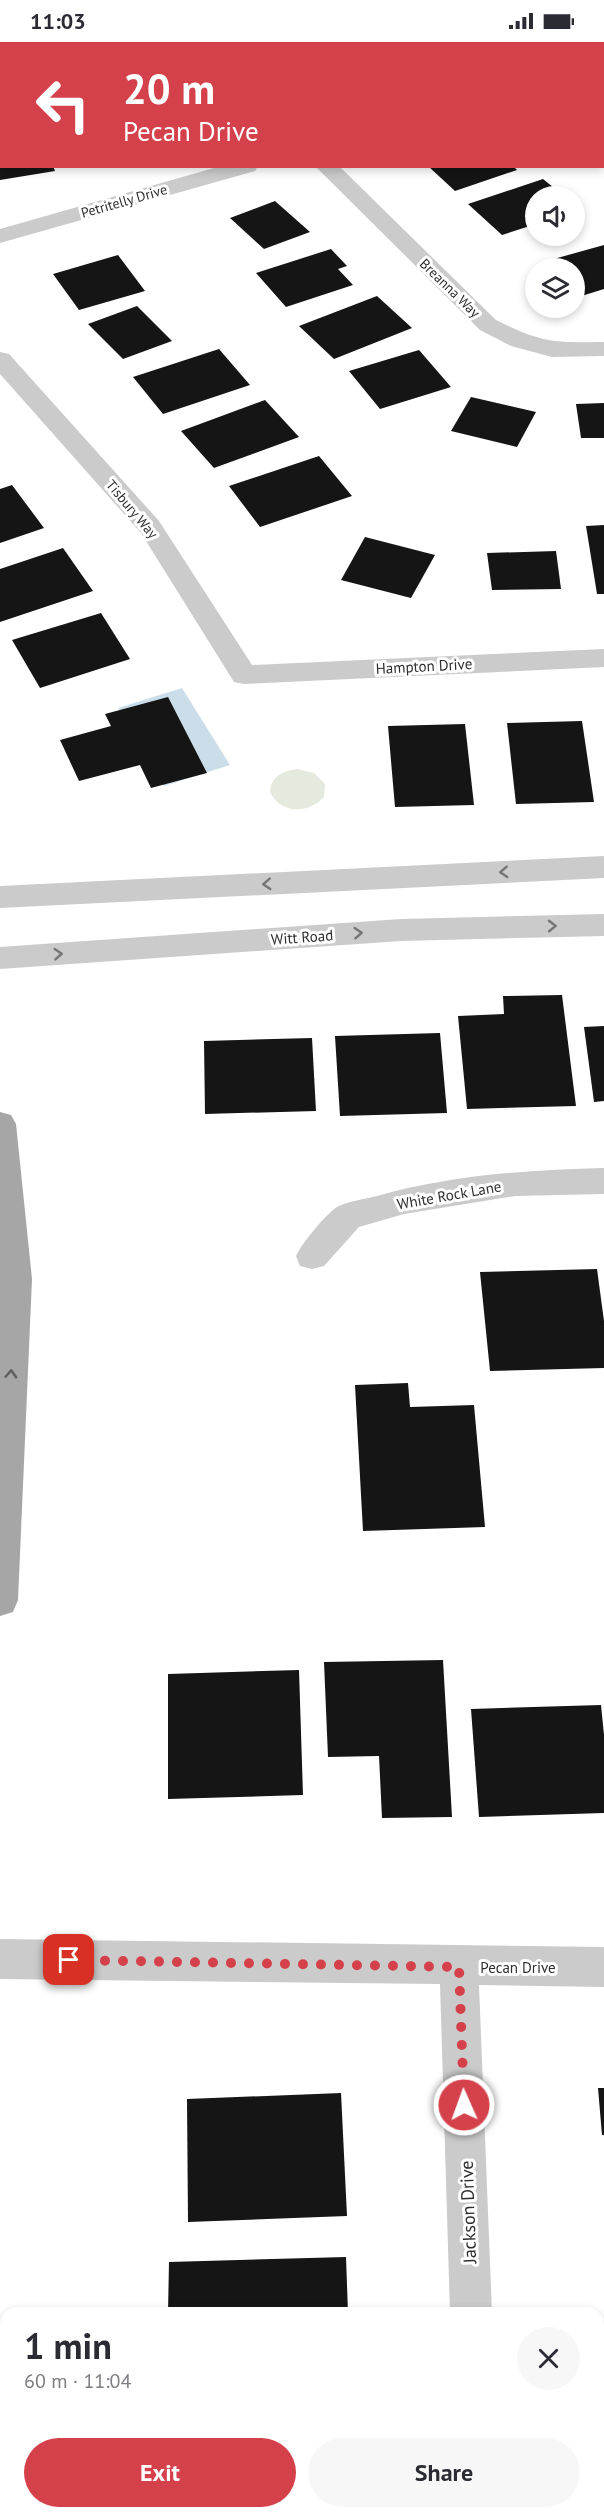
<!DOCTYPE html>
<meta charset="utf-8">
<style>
:root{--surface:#fff;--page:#f7f7f7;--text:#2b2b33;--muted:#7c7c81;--accent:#d4414b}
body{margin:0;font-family:"PT Sans",sans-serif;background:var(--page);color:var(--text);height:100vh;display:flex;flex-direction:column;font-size:22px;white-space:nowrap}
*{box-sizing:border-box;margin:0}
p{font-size:20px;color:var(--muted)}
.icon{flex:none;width:33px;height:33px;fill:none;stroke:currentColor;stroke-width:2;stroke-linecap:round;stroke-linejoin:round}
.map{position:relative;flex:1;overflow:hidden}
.sheet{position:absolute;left:0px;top:2265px;width:604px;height:212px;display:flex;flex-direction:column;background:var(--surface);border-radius:18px 18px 0 0;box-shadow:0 3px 9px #0003}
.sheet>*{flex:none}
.banner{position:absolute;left:0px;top:0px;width:604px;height:126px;box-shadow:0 3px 9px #0003;background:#d4414b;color:#fff;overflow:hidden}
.fabs{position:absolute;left:525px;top:144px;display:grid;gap:12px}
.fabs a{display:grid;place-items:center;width:60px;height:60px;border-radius:50%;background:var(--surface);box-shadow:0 3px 9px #0003;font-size:30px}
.pin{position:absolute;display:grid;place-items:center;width:51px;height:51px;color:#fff;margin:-26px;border-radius:12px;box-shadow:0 3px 9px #0006}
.me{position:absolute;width:66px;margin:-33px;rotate:358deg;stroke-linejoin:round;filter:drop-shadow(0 0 4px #0008)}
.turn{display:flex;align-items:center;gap:21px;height:126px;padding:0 24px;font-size:27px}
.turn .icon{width:78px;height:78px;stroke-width:2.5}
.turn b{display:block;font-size:42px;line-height:51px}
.round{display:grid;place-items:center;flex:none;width:63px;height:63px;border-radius:32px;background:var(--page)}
.headline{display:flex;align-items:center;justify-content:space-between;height:102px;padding:0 24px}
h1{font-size:36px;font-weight:800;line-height:45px}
.button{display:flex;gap:12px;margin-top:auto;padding:12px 24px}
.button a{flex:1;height:69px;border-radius:36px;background:var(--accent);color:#fff;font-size:24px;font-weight:800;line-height:69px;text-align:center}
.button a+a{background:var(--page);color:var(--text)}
.status{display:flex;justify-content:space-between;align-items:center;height:42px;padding:0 30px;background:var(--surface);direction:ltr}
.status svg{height:16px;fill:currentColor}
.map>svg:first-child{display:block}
.green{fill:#e4eadd}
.water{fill:#cbdde8}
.building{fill:#151515}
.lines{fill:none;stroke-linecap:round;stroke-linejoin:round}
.minor{fill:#cbcbcb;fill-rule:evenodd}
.major{fill:#a6a6a6;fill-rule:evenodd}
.oneway{stroke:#757575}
.oneway2{stroke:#5e5e5e}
.route{stroke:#d4414b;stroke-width:10;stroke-dasharray:0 18}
.labels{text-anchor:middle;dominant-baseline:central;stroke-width:6;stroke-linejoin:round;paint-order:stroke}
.far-street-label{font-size:14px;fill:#2e2e2e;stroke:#fff}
.street-label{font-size:15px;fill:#2e2e2e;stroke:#fff}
.near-street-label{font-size:18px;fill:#2e2e2e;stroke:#fff}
</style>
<div class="status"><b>11:03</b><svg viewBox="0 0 49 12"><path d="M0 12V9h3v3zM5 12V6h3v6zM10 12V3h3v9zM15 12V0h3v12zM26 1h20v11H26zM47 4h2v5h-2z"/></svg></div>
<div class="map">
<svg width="604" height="2476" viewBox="0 0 604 2476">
<rect width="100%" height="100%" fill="#fff"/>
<!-- green -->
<path class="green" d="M 297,727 L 314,731 L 325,742 L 324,755 C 309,772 280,772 270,750 C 271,734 283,729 297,727 Z"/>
<!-- water -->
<path class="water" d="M 182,646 L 230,723 L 164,744 L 118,666 Z"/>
<!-- building -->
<g class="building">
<path d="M 0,124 L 53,124 L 55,129 L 0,138 Z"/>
<path d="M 428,124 L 513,124 L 517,128 L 455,149 Z"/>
<path d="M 543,137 L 564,154 L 536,154 L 536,182 L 502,193 L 468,162 Z"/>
<path d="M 275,159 L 310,190 L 264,207 L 230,176 Z"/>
<path d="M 604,203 L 604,247 L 575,256 L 574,226 L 549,226 L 543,220 Z"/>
<path d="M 331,207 L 347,224 L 338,227 L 353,243 L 286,265 L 256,231 Z"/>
<path d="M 118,213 L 145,249 L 79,268 L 53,232 Z"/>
<path d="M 377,254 L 412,286 L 334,317 L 299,284 Z"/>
<path d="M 137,264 L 172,299 L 123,317 L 88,282 Z"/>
<path d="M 219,307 L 250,343 L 163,372 L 133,335 Z"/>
<path d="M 419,308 L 451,345 L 380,367 L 349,329 Z"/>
<path d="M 471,355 L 536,370 L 517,405 L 451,389 Z"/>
<path d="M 265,358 L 299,395 L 214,426 L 181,389 Z"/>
<path d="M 604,361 L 604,396 L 581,396 L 576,362 Z"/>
<path d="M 319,414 L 352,454 L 260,485 L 229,444 Z"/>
<path d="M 12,443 L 44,486 L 0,501 L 0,447 Z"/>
<path d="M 604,483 L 604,552 L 597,552 L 586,484 Z"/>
<path d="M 365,495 L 435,513 L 411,556 L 341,538 Z"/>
<path d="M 63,506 L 93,549 L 0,580 L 0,527 Z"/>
<path d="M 556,509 L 561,547 L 492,548 L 487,511 Z"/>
<path d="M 101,571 L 130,617 L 40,646 L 12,598 Z"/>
<path d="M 168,655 L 207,731 L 151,746 L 140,723 L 79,739 L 60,698 L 111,684 L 105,672 Z"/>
<path d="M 582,679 L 594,760 L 516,762 L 507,681 Z"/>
<path d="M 465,682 L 474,763 L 395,765 L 388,684 Z"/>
<path d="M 562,953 L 576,1064 L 467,1067 L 458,974 L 504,972 L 503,954 Z"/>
<path d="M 604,984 L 604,1059 L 594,1060 L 584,985 Z"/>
<path d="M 440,991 L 447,1071 L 340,1074 L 335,994 Z"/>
<path d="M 312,996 L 316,1069 L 205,1072 L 204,999 Z"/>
<path d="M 597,1227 L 604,1279 L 604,1326 L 490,1329 L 480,1230 Z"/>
<path d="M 408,1341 L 410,1365 L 474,1363 L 485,1485 L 363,1489 L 355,1343 Z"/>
<path d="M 443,1618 L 452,1775 L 382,1776 L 379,1714 L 328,1715 L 324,1620 Z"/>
<path d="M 299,1628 L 303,1753 L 168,1757 L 168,1632 Z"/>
<path d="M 601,1663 L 604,1693 L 604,1771 L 479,1775 L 471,1667 Z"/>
<path d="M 598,2046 L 604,2046 L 604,2093 L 602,2093 Z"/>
<path d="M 341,2051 L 347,2174 L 188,2180 L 187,2057 Z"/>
<path d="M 346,2215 L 348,2271 L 168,2271 L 169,2220 Z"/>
<rect x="171" y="2470" width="176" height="6"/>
</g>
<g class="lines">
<!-- minor -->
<g class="minor">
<rect x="230" y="0" width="22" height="2"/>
<path d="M 221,124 L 258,124 L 255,129 L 0,201 L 0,187 Z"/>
<path d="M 315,124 L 339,124 L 496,278 C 542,301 554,301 604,300 L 604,314 L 552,315 L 511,304 L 480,288 Z"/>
<path d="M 0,310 L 9,312 L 159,479 L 252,623 L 604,607 L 604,625 L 244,642 L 234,640 L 141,491 L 0,332 Z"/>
<path d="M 604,814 L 604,836 L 0,866 L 0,844 Z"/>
<path d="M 604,872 L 604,894 L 401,899 L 0,927 L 0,905 L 401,877 Z"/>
<path d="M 604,1126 L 604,1152 L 515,1154 L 404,1172 L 359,1185 L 324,1224 L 312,1227 L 300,1224 L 296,1214 C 302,1201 325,1173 337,1165 C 348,1159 365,1157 377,1154 C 451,1133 527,1128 604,1126 Z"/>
<path d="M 0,1897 L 604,1905 L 604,1945 L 479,1943 L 492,2271 L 450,2271 L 440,1942 L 0,1937 Z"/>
<rect x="457" y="2470" width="44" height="6"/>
</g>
<!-- major -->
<path class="major" d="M 0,1070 L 11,1073 L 16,1082 L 32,1237 L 18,1558 L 13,1570 L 0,1574 Z"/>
</g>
<!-- one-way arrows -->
<defs><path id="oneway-chevron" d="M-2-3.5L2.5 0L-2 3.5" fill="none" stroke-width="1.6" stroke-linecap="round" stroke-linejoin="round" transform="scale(1.5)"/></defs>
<g class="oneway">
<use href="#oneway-chevron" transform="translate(504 830) rotate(177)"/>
<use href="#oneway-chevron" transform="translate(267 842) rotate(177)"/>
<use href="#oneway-chevron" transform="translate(552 884) rotate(-1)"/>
<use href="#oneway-chevron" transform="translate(358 891) rotate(-4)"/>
<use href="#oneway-chevron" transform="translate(58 912) rotate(-4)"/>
</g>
<use class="oneway2" href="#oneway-chevron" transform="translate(11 1332) rotate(-87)"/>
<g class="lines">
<!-- route -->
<path class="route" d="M 69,1918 L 459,1925 L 464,2063"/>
</g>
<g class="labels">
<!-- far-street labels -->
<g class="far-street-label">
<text transform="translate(124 159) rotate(-16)">Petritelly Drive</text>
<text transform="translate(450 246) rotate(44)">Breanna Way</text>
<text transform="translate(132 467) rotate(50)">Tisbury Way</text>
</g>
<!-- street labels -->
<g class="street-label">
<text transform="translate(424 624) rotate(-3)">Hampton Drive</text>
<text transform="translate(302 895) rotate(-4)">Witt Road</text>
<text transform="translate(449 1153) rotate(-10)">White Rock Lane</text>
<text x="518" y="1925">Pecan Drive</text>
</g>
<!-- near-street labels -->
<g class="near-street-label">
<text transform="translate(468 2170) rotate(-92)">Jackson Drive</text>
</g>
</g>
</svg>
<div class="fabs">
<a><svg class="icon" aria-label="sound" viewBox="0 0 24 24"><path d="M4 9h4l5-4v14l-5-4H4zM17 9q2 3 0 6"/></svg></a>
<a><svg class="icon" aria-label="layers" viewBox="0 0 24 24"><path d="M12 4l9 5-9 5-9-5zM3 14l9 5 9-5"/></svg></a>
</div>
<div class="pin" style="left:69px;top:1918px;background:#d93025"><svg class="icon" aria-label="arrive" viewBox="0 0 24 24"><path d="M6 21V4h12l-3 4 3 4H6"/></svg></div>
<svg class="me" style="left:464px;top:2063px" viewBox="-20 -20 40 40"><circle r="17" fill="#d4414b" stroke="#fff" stroke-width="3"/><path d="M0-11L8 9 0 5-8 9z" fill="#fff"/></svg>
<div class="banner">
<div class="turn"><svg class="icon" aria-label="left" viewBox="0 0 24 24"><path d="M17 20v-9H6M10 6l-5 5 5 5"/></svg><div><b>20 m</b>Pecan Drive</div></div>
</div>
<section class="sheet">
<div class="headline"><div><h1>1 min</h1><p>60 m · 11:04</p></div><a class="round"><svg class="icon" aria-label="close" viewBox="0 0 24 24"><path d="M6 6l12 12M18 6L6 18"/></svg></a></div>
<div class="button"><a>Exit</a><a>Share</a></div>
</section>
</div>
